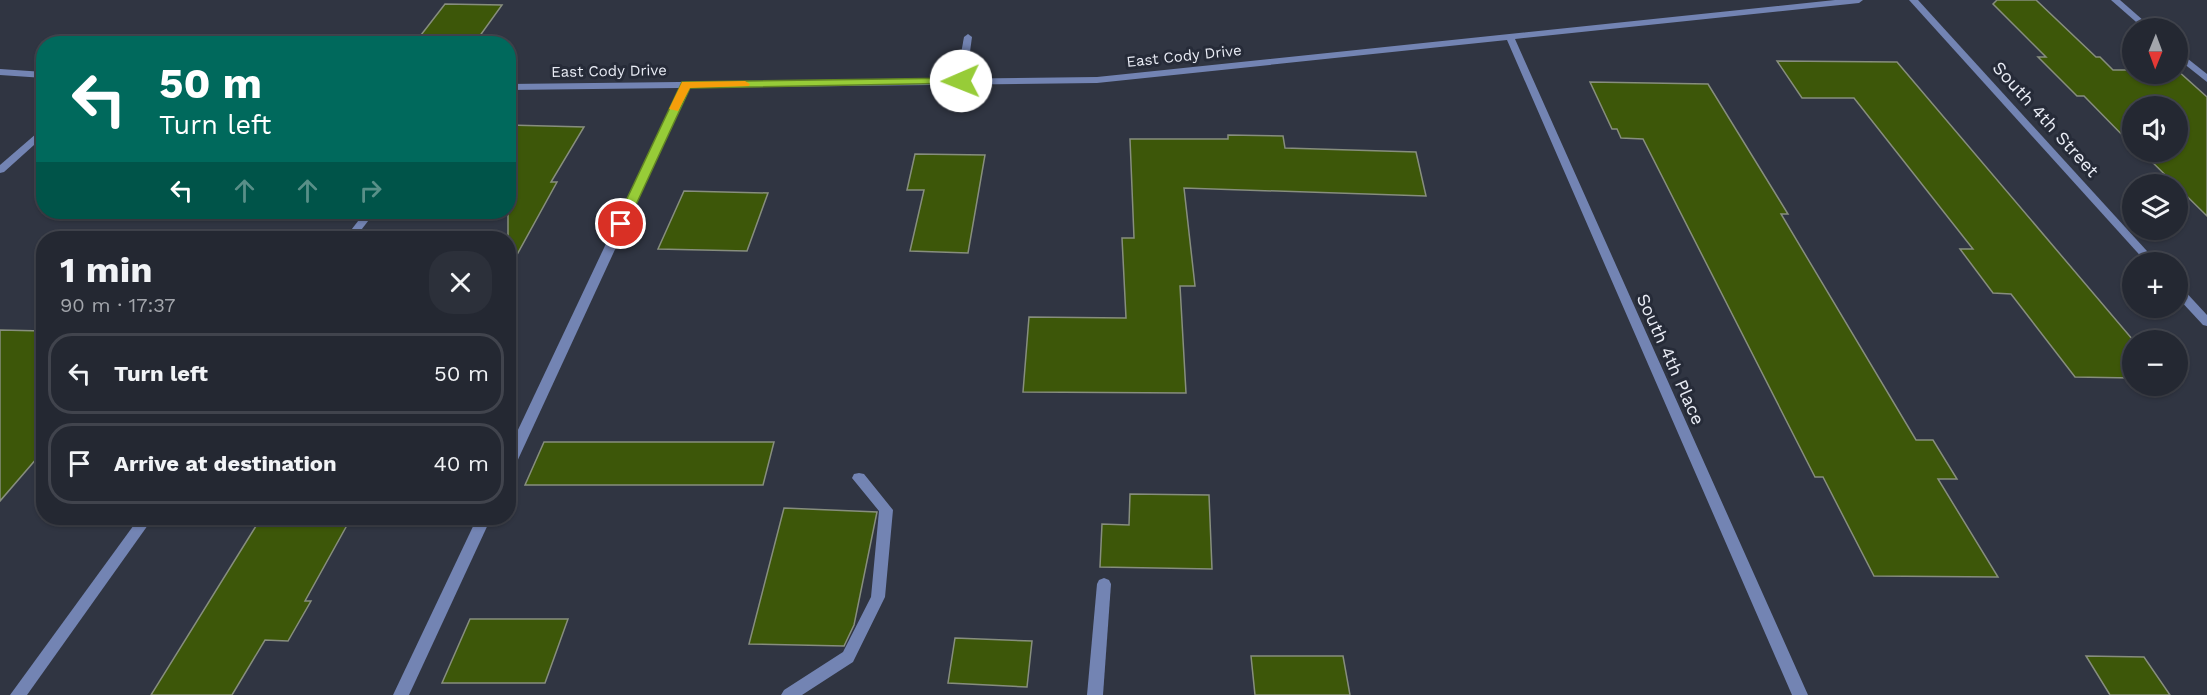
<!DOCTYPE html>
<meta charset="utf-8">
<style>
:root{--surface:#242832;--page:#2c303a;--text:#f1f3f6;--muted:#a3a6ac;--line:#41444d}
body{margin:0;font-family:"Work Sans",sans-serif;background:var(--page);color:var(--text);height:100vh;display:flex;flex-direction:column;font-size:22px;white-space:nowrap}
*{box-sizing:border-box;margin:0}
p{font-size:20px;color:var(--muted)}
.icon{flex:none;width:33px;height:33px;fill:none;stroke:currentColor;stroke-width:2;stroke-linecap:round;stroke-linejoin:round}
.map{position:relative;flex:1;overflow:hidden}
.side{position:absolute;left:36px;top:231px;width:480px;height:294px;display:flex;flex-direction:column;background:var(--surface);border-radius:24px;box-shadow:0 2px 4px #0004,0 0 0 2px var(--line)}
.side>*{flex:none}
.top-card{position:absolute;left:36px;top:36px;width:480px;height:183px;border-radius:24px;box-shadow:0 2px 4px #0004,0 0 0 2px var(--line);background:#00695c;color:#fff;overflow:hidden}
.needle{width:39px;rotate:181deg}
.buttons{position:absolute;left:2122px;top:18px;display:grid;gap:12px}
.buttons a{display:grid;place-items:center;width:66px;height:66px;border-radius:50%;background:var(--surface);box-shadow:0 2px 4px #0004,0 0 0 2px var(--line);font-size:30px}
.pin{position:absolute;display:grid;place-items:center;width:51px;height:51px;color:#fff;margin:-26px;border:3px solid #fff;border-radius:50%;box-shadow:0 2px 6px #0007}
.me{position:absolute;width:66px;margin:-33px;rotate:269deg;stroke-linejoin:round;filter:drop-shadow(0 0 4px #0008)}
.turn{display:flex;align-items:center;gap:21px;height:126px;padding:0 24px;font-size:27px}
.turn .icon{width:78px;height:78px;stroke-width:2.5}
.turn b{display:block;font-size:42px;line-height:51px}
.lanes{display:flex;align-items:center;height:57px;padding:0 24px;background:#0003;justify-content:center;gap:30px;direction:ltr}
.lanes .off{opacity:.35}
.round{display:grid;place-items:center;flex:none;width:63px;height:63px;border-radius:24px;background:var(--page)}
.overview{display:flex;align-items:center;justify-content:space-between;height:102px;padding:0 24px}
h1{font-size:36px;font-weight:700;line-height:45px}
ul{padding:0;list-style:none}
li{display:flex;align-items:center;gap:18px;height:81px;margin:0 12px 9px;padding:0 12px;border:3px solid var(--line);border-radius:24px}
li div{flex:1}
li b{display:block;font-size:22px}
li em{font-style:normal}
.map>svg:first-child{display:block}
.building{fill:#3d5709;stroke:#878e7e;stroke-width:1.5}
.lines{fill:none;stroke-linecap:round;stroke-linejoin:round}
.lane{fill:#7384b3;fill-rule:evenodd}
.street{fill:#7384b3;fill-rule:evenodd}
.route{fill:#97cc38;stroke:#628524;stroke-width:1.5}
.slow{fill:#f59e0b}
.labels{text-anchor:middle;dominant-baseline:central;stroke-width:6;stroke-linejoin:round;paint-order:stroke}
.far-street-label{font-size:15px;fill:#e9ecf5;stroke:#262b38}
.street-label{font-size:18px;fill:#e9ecf5;stroke:#262b38}
</style>
<div class="map">
<svg width="2207" height="695" viewBox="0 0 2207 695">
<rect width="100%" height="100%" fill="#303542"/>
<!-- building -->
<g class="building">
<path d="M 1997,0 L 2036,0 L 2096,57 L 2100,57 L 2113,70 L 2133,70 L 2133,74 L 2178,74 L 2178,71 L 2207,97 L 2207,216 L 2142,152 L 2178,152 L 2178,106 L 2133,106 L 2133,146 L 2084,96 L 2077,96 L 2038,57 L 2046,57 L 1993,4 Z"/>
<path d="M 445,4 L 502,5 L 474,44 L 414,44 Z"/>
<path d="M 1777,61 L 1897,62 L 2133,340 L 2133,378 L 2075,377 L 2011,294 L 1993,293 L 1960,249 L 1973,249 L 1854,98 L 1802,98 Z"/>
<path d="M 1590,82 L 1708,84 L 1788,214 L 1781,214 L 1916,440 L 1933,440 L 1957,479 L 1938,479 L 1998,577 L 1874,576 L 1823,477 L 1815,477 L 1643,139 L 1621,138 L 1617,129 L 1612,129 Z"/>
<path d="M 508,125 L 584,127 L 551,182 L 557,182 L 508,271 Z"/>
<path d="M 1228,135 L 1283,136 L 1285,148 L 1416,152 L 1426,196 L 1184,188 L 1195,286 L 1180,286 L 1186,393 L 1023,392 L 1029,317 L 1126,318 L 1122,238 L 1134,238 L 1130,139 L 1228,139 Z"/>
<path d="M 915,154 L 985,155 L 968,253 L 910,251 L 924,190 L 907,190 Z"/>
<path d="M 684,191 L 768,193 L 747,251 L 658,249 Z"/>
<path d="M 0,330 L 44,331 L 44,450 L 0,501 Z"/>
<path d="M 544,442 L 774,442 L 763,485 L 525,485 Z"/>
<path d="M 1130,494 L 1209,495 L 1212,569 L 1100,567 L 1102,524 L 1129,525 Z"/>
<path d="M 784,508 L 877,512 L 854,625 L 844,646 L 749,644 Z"/>
<path d="M 261,518 L 351,518 L 305,601 L 311,601 L 288,641 L 265,640 L 232,695 L 151,695 Z"/>
<path d="M 470,619 L 568,619 L 545,683 L 442,683 Z"/>
<path d="M 955,638 L 1032,641 L 1027,687 L 948,683 Z"/>
<path d="M 1251,656 L 1343,656 L 1350,695 L 1255,695 Z"/>
<path d="M 2086,656 L 2144,657 L 2170,695 L 2110,695 Z"/>
</g>
<g class="lines">
<!-- lane -->
<g class="lane">
<path d="M 2111,0 L 2120,0 L 2152,28 L 2143,28 Z"/>
<path d="M 968,34 L 972,37 L 966,81 L 961,84 L 956,81 L 964,37 Z"/>
<path d="M 2178,51 L 2207,74 L 2207,82 L 2178,59 Z"/>
<path d="M 686,82 L 691,85 L 515,466 L 513,470 L 508,471 L 508,451 L 681,85 Z"/>
<path d="M 44,127 L 44,136 L 4,172 L 0,173 L 0,165 Z"/>
<path d="M 859,473 L 864,474 L 893,510 L 885,597 L 853,662 L 802,695 L 781,695 L 784,690 L 843,652 L 871,597 L 879,511 L 852,478 L 854,474 Z"/>
<path d="M 477,518 L 491,518 L 409,695 L 393,695 Z"/>
<path d="M 1104,578 L 1109,580 L 1111,584 L 1103,695 L 1087,695 L 1097,584 L 1099,580 Z"/>
</g>
<!-- street -->
<g class="street">
<path d="M 1835,0 L 1863,0 L 1859,3 L 1515,39 L 1808,695 L 1792,695 L 1507,40 L 1097,83 L 508,90 L 508,84 L 1097,77 Z"/>
<path d="M 1909,0 L 1918,0 L 2157,262 L 2146,262 Z"/>
<path d="M 0,69 L 44,72 L 44,78 L 0,75 Z"/>
<path d="M 365,212 L 375,212 L 355,238 L 345,238 Z"/>
<path d="M 2178,287 L 2182,288 L 2207,315 L 2207,326 L 2203,325 L 2178,298 Z"/>
<path d="M 139,518 L 153,518 L 27,695 L 10,695 Z"/>
</g>
</g>
<!-- route -->
<path class="route" d="M 961,78 L 966,81 L 965,83 L 690,88 L 627,224 L 621,228 L 615,224 L 682,82 Z"/>
<!-- slow -->
<path class="slow" d="M 745,81 L 750,84 L 749,86 L 690,88 L 678,111 L 669,109 L 682,82 Z"/>
<g class="labels">
<!-- far-street labels -->
<g class="far-street-label">
<text transform="translate(1184 56) rotate(-6)">East Cody Drive</text>
<text transform="translate(609 71) rotate(-1)">East Cody Drive</text>
</g>
<!-- street labels -->
<g class="street-label">
<text transform="translate(2046 119) rotate(48)">South 4th Street</text>
<text transform="translate(1671 359) rotate(66)">South 4th Place</text>
</g>
</g>
</svg>
<div class="buttons">
<a><svg class="needle" viewBox="-14 -14 28 28"><path d="M0-13l5 13h-10z" fill="#e53935"/><path d="M0 13l5-13h-10z" fill="#a3a6ac"/></svg></a>
<a><svg class="icon" aria-label="sound" viewBox="0 0 24 24"><path d="M4 9h4l5-4v14l-5-4H4zM17 9q2 3 0 6"/></svg></a>
<a><svg class="icon" aria-label="layers" viewBox="0 0 24 24"><path d="M12 4l9 5-9 5-9-5zM3 14l9 5 9-5"/></svg></a>
<a>+</a>
<a>−</a>
</div>
<div class="pin" style="left:621px;top:224px;background:#d93025"><svg class="icon" aria-label="arrive" viewBox="0 0 24 24"><path d="M6 21V4h12l-3 4 3 4H6"/></svg></div>
<svg class="me" style="left:961px;top:81px" viewBox="-20 -20 40 40"><circle r="19" fill="#fff"/><path d="M0-13L10 11 0 6-10 11z" fill="#97cc38"/></svg>
<div class="top-card">
<div class="turn"><svg class="icon" aria-label="left" viewBox="0 0 24 24"><path d="M17 20v-9H6M10 6l-5 5 5 5"/></svg><div><b>50 m</b>Turn left</div></div>
<div class="lanes"><svg class="icon" aria-label="left" viewBox="0 0 24 24"><path d="M17 20v-9H6M10 6l-5 5 5 5"/></svg><svg class="icon off" aria-label="ahead" viewBox="0 0 24 24"><path d="M12 20V5M6 11l6-6 6 6"/></svg><svg class="icon off" aria-label="ahead" viewBox="0 0 24 24"><path d="M12 20V5M6 11l6-6 6 6"/></svg><svg class="icon off" aria-label="right" viewBox="0 0 24 24"><path d="M7 20v-9h11M14 6l5 5-5 5"/></svg></div>
</div>
<section class="side">
<div class="overview"><div><h1>1 min</h1><p>90 m · 17:37</p></div><a class="round"><svg class="icon" aria-label="close" viewBox="0 0 24 24"><path d="M6 6l12 12M18 6L6 18"/></svg></a></div>
<ul>
<li><svg class="icon" aria-label="left" viewBox="0 0 24 24"><path d="M17 20v-9H6M10 6l-5 5 5 5"/></svg><div><b>Turn left</b></div><em>50 m</em></li>
<li><svg class="icon" aria-label="arrive" viewBox="0 0 24 24"><path d="M6 21V4h12l-3 4 3 4H6"/></svg><div><b>Arrive at destination</b></div><em>40 m</em></li>
</ul>
</section>
</div>
